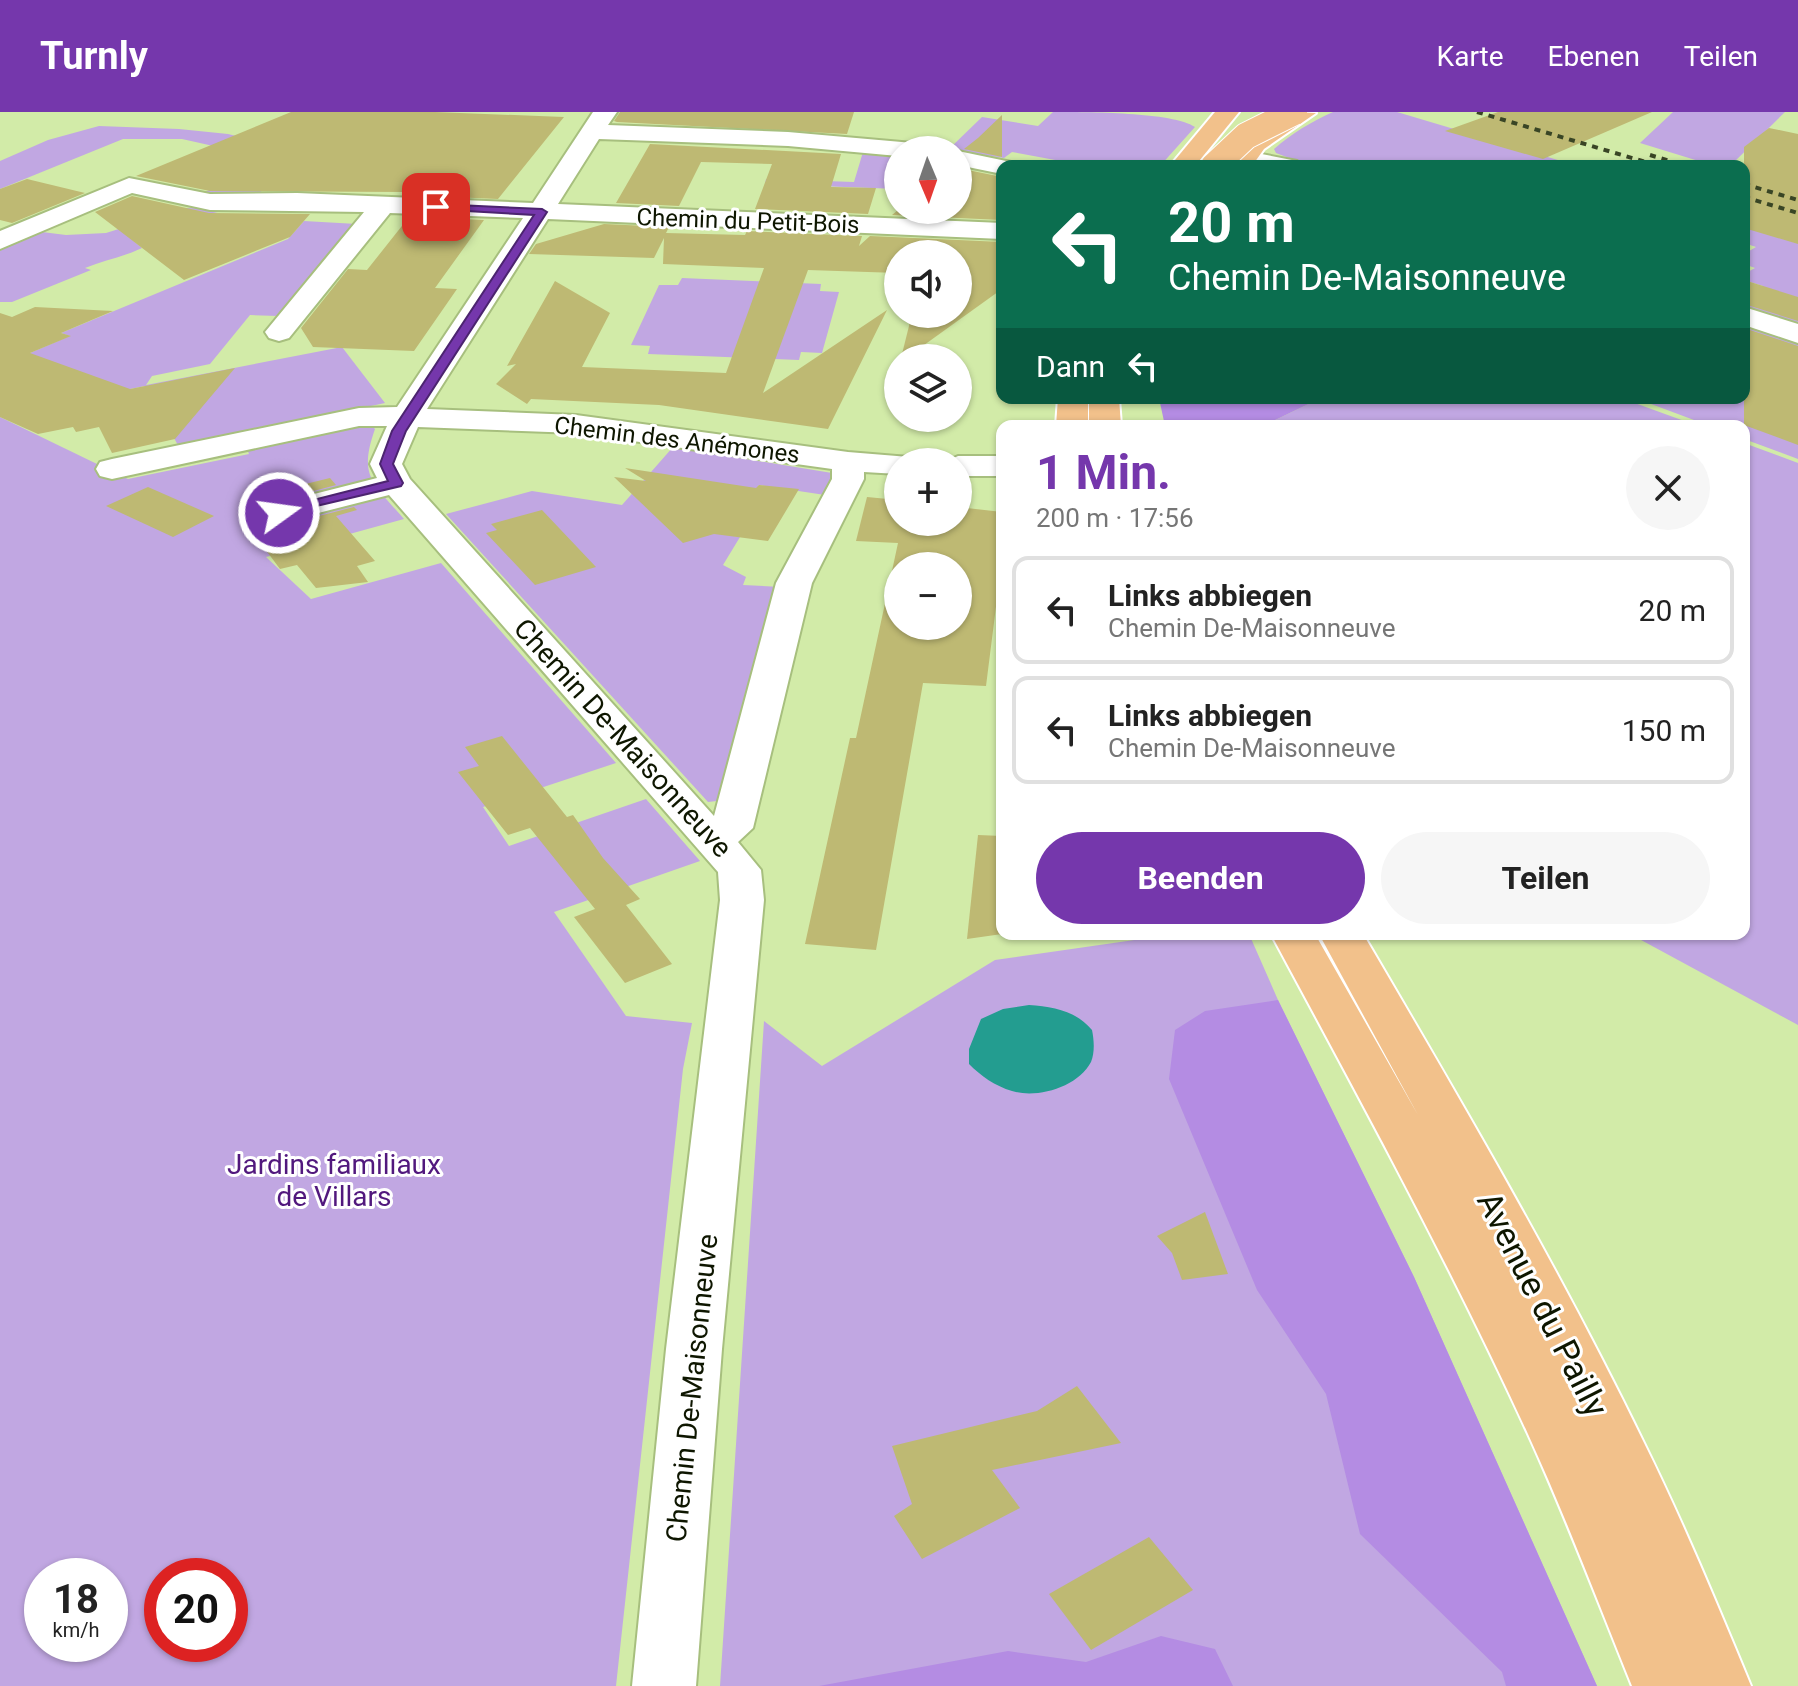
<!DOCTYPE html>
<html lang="de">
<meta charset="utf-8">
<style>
:root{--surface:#fff;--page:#f6f6f6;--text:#222;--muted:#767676;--line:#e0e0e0;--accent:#7537ac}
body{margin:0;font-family:Roboto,sans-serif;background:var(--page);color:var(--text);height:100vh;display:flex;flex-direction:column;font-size:30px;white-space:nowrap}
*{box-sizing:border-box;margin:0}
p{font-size:26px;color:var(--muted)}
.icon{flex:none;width:44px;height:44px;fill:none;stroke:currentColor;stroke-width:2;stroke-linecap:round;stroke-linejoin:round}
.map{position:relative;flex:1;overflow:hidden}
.sheet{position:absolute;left:996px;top:308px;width:754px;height:520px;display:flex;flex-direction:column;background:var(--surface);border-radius:16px;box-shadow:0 2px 6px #0004}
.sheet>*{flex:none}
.top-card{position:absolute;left:996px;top:48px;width:754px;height:244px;border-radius:16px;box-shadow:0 2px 6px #0004;background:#0b6e4f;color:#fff;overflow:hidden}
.needle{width:52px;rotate:178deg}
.buttons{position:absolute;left:884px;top:24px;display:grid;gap:16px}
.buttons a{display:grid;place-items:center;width:88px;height:88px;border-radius:50%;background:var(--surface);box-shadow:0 2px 6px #0004;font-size:40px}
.speed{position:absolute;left:24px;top:1446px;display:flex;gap:16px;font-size:40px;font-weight:700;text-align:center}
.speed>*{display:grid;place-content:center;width:104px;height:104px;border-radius:50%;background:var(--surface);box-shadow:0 2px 6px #0004;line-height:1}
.speed small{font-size:20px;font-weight:400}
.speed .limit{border:12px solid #d22;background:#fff;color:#111}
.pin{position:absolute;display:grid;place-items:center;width:68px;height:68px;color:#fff;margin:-34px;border-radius:16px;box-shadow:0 4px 12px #0006}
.me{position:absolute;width:88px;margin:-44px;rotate:76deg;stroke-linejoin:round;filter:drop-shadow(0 0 6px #0008)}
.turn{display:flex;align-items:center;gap:28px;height:168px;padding:0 40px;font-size:36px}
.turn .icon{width:104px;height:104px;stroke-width:2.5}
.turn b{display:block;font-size:56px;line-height:68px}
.then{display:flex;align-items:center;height:76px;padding:0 40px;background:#0003;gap:16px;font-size:30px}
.round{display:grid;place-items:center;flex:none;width:84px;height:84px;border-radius:42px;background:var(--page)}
.headline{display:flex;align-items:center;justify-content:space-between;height:136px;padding:0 40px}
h1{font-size:48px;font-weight:700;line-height:60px;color:var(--accent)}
.cta{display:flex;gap:16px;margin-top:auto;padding:16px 40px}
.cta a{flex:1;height:92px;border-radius:48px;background:var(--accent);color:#fff;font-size:32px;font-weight:700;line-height:92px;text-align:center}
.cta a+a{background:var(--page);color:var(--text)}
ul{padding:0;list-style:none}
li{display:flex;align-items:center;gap:24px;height:108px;margin:0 16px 12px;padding:0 24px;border:4px solid var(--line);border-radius:16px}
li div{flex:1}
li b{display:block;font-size:30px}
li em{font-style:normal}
header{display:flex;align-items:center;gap:48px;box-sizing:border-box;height:112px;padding:0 40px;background:var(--accent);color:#fff}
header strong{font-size:38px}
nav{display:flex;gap:44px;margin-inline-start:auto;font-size:28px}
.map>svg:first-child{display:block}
.green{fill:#c1a7e2;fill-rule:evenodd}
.forest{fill:#b48ce3}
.water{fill:#239d90}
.building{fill:#beb973;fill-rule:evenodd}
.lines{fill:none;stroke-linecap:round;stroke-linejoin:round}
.minor-casing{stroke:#a7bf7e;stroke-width:4}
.major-casing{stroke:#fff;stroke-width:4}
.minor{fill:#fff;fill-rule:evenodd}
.major{fill:#f2c18b;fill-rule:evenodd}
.rail{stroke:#394525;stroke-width:4;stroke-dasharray:6 6;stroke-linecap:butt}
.major-bridge-casing{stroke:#fff;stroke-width:28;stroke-linecap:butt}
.major-bridge{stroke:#f2c18b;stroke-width:26}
.route{fill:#7537ac;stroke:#4c2470;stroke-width:2}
.labels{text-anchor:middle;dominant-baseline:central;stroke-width:6;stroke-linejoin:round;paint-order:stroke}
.far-street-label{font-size:24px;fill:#0e1600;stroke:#fff}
.street-label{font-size:28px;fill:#0e1600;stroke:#fff}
.park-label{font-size:28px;fill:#51187d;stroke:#fff}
.near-street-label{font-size:34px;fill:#0e1600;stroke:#fff}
</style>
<header>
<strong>Turnly</strong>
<nav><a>Karte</a><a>Ebenen</a><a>Teilen</a></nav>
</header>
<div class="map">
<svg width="1798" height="1574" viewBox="0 0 1798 1574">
<rect width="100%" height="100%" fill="#d2eba8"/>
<!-- green -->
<g class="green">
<path d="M 1053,0 C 1087,0 1173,0 1195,15 L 1160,54 L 1064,54 L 1066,50 L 1012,40 L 1004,46 L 949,37 L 982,5 L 1038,14 Z"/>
<path d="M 1333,0 L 1397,0 L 1578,54 L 1310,54 L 1276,41 L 1274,37 C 1292,21 1311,10 1333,0 Z"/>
<path d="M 1673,0 L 1785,0 L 1730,54 L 1715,54 L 1640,31 Z"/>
<path d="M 99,14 L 179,17 L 228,22 L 299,39 L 256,85 L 198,83 L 276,48 L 182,27 L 123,27 L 0,77 L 0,49 L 48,28 Z"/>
<path d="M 863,40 L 898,44 L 898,77 L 765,72 L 766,67 L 854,70 Z"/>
<path d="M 186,96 L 231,97 L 124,121 L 142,136 C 123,145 105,148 85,156 L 91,158 L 12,190 L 0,190 L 0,138 L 42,120 L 66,123 L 106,121 Z"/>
<path d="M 1744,104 L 1798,120 L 1798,214 L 1744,197 L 1744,182 L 1763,174 L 1744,168 L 1744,162 L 1755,156 L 1744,152 L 1744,142 L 1756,135 L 1744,131 Z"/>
<path d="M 304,109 L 357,112 L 278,204 L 250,203 L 210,252 L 152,264 L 146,273 L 342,235 L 385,291 L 179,335 L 145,274 L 0,303 L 30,241 L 70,224 L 61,221 L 288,127 Z"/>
<path d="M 682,166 L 821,172 L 820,179 L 839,180 L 822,241 L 801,240 L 799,248 L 648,242 L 650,234 L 631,233 L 659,173 L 678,173 Z"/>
<path d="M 1744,211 L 1798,229 L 1798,347 L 1744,327 L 1744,314 L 1710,314 L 1635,286 L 1744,286 Z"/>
<path d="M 1321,286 L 1621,286 L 1698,314 L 1263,314 Z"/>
<path d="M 0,305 L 128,367 L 249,342 L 247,337 L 370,312 L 375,317 C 358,365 373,371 404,407 L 266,445 L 311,487 L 441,451 L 616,651 L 483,695 L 509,734 L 646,687 L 700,749 L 554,800 L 626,904 L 692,911 L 683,957 L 616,1574 L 0,1574 ZM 42,1464 L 110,1464 L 110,1532 L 42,1532 ZM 162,1464 L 230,1464 L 230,1532 L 162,1532 Z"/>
<path d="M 1744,331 L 1798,351 L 1798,913 L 1630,822 L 1744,822 Z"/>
<path d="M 673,335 L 832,361 L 837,367 L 825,383 L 759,373 L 727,423 L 740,425 L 723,453 L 746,465 L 743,473 L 781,475 L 725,688 L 708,690 L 446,402 L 532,379 L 622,393 Z"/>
<path d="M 1176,822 L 1249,822 L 1278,888 L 1414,1165 L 1597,1574 L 720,1574 L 764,909 L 822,954 L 995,848 Z"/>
</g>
<!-- forest -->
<g class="forest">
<path d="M 1159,286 L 1321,286 L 1263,314 L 1165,314 Z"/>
<path d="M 1278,888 L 1414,1165 L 1597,1574 L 1506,1574 L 1502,1560 L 1360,1422 L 1326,1282 L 1257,1178 L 1169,967 L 1175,918 L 1205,899 Z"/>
<path d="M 1161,1524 L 1215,1537 L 1233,1574 L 819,1574 L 1008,1539 L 1086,1550 Z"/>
</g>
<!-- water -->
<path class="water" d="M 1029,893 C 1053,895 1075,898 1092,918 C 1094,928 1095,940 1091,950 C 1078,975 1037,987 1012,979 C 995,974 981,964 969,952 L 969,937 L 981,907 L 1003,897 Z"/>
<!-- building -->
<g class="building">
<path d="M 291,0 L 435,0 L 564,5 L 498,87 L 405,83 L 407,80 L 210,79 L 136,64 Z"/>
<path d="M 620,0 L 854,0 L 847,22 L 617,10 L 614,9 Z"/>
<path d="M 1498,0 L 1652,0 L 1543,47 L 1445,19 Z"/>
<path d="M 1002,3 L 1002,45 L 964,37 L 978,26 Z"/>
<path d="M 1769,16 L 1798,22 L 1798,132 L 1744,116 L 1744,35 Z"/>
<path d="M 650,32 L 841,42 L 831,75 L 876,76 L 868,102 L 755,97 L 772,52 L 701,50 L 679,94 L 616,91 Z"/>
<path d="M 958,56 L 1002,65 L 1002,108 L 892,103 L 898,98 L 958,98 Z"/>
<path d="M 27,67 L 85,81 L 12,111 L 0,108 L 0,77 Z"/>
<path d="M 132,84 L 209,101 L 310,102 L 290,125 L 184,168 L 95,100 Z"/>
<path d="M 409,105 L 484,108 L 435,176 L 457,177 L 414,239 L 313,235 L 301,216 L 348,157 L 367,158 Z"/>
<path d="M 604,112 L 669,115 L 666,121 L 745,123 L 747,119 L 862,124 L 859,134 L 870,124 L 1002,130 L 1002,177 L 906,246 L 901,246 L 912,202 L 958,202 L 958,142 L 898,142 L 898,161 L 808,158 L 763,281 L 887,198 L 828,317 L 659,293 L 531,287 L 527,292 L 496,272 L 516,252 L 507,254 L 555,169 L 610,201 L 582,255 L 726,261 L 764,156 L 663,152 L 664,126 L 654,146 L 529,142 L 536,132 Z"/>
<path d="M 1744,168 L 1798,185 L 1798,209 L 1744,192 Z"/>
<path d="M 35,195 L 113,199 L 61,221 L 71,224 L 30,241 L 130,277 L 235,256 L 175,327 L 112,341 L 99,315 L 76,320 L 73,315 L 38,322 L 0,305 L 0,201 L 12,205 Z"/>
<path d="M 1744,216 L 1798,234 L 1798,333 L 1744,313 Z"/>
<path d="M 625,356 L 756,376 L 759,373 L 799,377 L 768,429 L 714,422 L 683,431 L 614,365 L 646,369 Z"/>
<path d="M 330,366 L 336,373 L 295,384 L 289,376 Z"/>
<path d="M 148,375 L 214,404 L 173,425 L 106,394 Z"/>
<path d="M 867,385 L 898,388 L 898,410 L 958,410 L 958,395 L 1002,400 L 1002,447 L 986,574 L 923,571 L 876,838 L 805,832 L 850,626 L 856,626 L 898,431 L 856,429 ZM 898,454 L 958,454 L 958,514 L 898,514 Z"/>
<path d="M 354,395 L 357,398 L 336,404 L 375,449 L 357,454 L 368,470 L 316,476 L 297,453 L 280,457 L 241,405 L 259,400 L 266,411 L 280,414 Z"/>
<path d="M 542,398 L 596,455 L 535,473 L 486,421 L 497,418 L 491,412 Z"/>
<path d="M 502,624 L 567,705 L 573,703 L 603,746 L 640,787 L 626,793 L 672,852 L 625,871 L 574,805 L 595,797 L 530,716 L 508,723 L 458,660 L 479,654 L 465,635 Z"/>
<path d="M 978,723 L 1002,724 L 1002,822 L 967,827 Z"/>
<path d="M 1205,1100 L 1228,1162 L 1182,1168 L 1172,1141 L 1157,1124 Z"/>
<path d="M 1077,1274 L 1121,1331 L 992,1358 L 1020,1396 L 922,1447 L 894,1404 L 912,1392 L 892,1334 L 1037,1299 Z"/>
<path d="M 1149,1425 L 1193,1478 L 1091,1538 L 1049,1482 Z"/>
</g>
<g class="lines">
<!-- minor casing -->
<g class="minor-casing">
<g id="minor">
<path d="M 593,0 L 617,0 L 608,13 L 788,20 L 913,31 L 922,33 L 925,38 L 898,38 L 898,44 L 788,34 L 599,27 L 558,92 L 1002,111 L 1002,127 L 548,107 L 427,297 L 576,303 L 848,340 L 909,345 L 913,350 L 898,350 L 898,362 L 864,360 L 864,367 L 812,471 L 753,716 L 738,730 L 761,758 L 764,788 L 722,1237 L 696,1574 L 632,1574 L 666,1237 L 720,788 L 718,760 L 389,383 L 279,411 L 267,408 L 262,401 L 267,394 L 377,366 L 370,352 L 387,314 L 359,314 L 112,367 L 100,364 L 96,357 L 100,350 L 112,347 L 359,296 L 397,295 L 523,106 L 390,101 L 289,226 L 279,229 L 269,226 L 265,220 L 364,100 L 210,98 L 132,81 L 0,137 L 0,119 L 129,66 L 210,82 L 297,81 L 533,91 ZM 418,315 L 576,321 L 832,357 L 832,367 L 776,471 L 714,704 L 410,367 L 402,352 Z"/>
<path d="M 958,39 L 1011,50 L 1014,54 L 1002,54 L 1002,62 L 958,53 Z"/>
<path d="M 1246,39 L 1297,49 L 1300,54 L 1237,51 L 1234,46 L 1237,41 Z"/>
<path d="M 1744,195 L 1798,212 L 1798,231 L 1744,213 Z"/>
<path d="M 958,344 L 1002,344 L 1002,364 L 958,364 L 958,350 L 945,350 Z"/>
</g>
</g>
<!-- major casing -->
<g class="major-casing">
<g id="major">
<path d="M 1215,0 L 1239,0 L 1195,54 L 1170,54 Z"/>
<path d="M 1290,0 L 1316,1 L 1264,37 L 1252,54 L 1228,54 L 1248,27 Z"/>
<path d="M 1058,286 L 1088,286 L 1088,314 L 1056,314 Z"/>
<path d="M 1089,286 L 1119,286 L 1121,314 L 1089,314 Z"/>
<path d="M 1271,822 L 1315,822 L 1418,1003 L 1319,822 L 1363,822 C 1461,989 1559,1156 1644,1331 C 1683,1410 1717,1492 1751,1574 L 1632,1574 C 1598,1490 1566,1405 1528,1322 C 1450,1152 1360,987 1271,822 Z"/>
</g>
</g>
<!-- minor -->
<use href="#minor" class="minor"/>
<!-- major -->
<use href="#major" class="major"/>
<!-- rail -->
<g class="rail">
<path d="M 1477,0 L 1659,54"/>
<path d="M 1650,43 L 1686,54"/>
<path d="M 1744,72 L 1798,88"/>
<path d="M 1744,85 L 1798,101"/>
</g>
<!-- major-bridge casing -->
<g class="major-bridge-casing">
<path id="major-bridge" d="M 1214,54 L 1246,24 L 1294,0"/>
</g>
<!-- major-bridge -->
<use href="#major-bridge" class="major-bridge"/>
</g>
<!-- route -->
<path class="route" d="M 436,92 L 542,97 L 547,100 L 406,319 L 393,352 L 403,371 L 401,374 L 274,404 L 274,398 L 388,369 L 380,352 L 392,319 L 534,103 L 432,97 L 431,95 Z"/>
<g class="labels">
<!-- far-street labels -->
<g class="far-street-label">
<text transform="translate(748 109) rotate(2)">Chemin du Petit-Bois</text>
<text transform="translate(677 328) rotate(7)">Chemin des Anémones</text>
</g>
<!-- street labels -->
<g class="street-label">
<text transform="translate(623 626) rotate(48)">Chemin De-Maisonneuve</text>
<text transform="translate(692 1276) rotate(-84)">Chemin De-Maisonneuve</text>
</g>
<!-- park labels -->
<g class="park-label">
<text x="334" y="1052">Jardins familiaux<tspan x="334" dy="32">de Villars</tspan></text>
</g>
<!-- near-street labels -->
<g class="near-street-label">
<text transform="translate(1543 1192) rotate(63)">Avenue du Pailly</text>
</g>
</g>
</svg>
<div class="buttons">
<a><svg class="needle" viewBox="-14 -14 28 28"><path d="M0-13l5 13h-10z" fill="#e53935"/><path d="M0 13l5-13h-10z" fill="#767676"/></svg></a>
<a><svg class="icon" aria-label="sound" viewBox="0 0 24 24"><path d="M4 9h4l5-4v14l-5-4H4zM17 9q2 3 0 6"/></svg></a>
<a><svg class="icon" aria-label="layers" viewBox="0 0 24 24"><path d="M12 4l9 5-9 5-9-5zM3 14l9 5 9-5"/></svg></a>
<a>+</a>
<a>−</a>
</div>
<div class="speed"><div>18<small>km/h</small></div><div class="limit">20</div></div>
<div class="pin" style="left:436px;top:95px;background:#d93025"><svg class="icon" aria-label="arrive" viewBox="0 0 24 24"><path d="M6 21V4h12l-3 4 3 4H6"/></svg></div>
<svg class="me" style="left:279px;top:401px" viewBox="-20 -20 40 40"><circle r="17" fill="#7537ac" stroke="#fff" stroke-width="3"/><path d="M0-11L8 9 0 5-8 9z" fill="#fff"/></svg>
<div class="top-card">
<div class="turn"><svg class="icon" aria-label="left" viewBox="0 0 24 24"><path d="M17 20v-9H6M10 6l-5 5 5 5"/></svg><div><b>20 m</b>Chemin De-Maisonneuve</div></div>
<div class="then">Dann<svg class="icon" aria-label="left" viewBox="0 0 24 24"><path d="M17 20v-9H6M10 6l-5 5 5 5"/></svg></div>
</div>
<section class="sheet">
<div class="headline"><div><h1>1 Min.</h1><p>200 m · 17:56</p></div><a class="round"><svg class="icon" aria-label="close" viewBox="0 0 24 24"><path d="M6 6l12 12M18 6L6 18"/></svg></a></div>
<ul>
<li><svg class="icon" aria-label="left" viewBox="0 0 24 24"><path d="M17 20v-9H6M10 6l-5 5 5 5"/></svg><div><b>Links abbiegen</b><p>Chemin De-Maisonneuve</p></div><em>20 m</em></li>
<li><svg class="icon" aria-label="left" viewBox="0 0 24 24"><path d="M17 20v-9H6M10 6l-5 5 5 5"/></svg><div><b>Links abbiegen</b><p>Chemin De-Maisonneuve</p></div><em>150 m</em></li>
</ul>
<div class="cta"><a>Beenden</a><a>Teilen</a></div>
</section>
</div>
